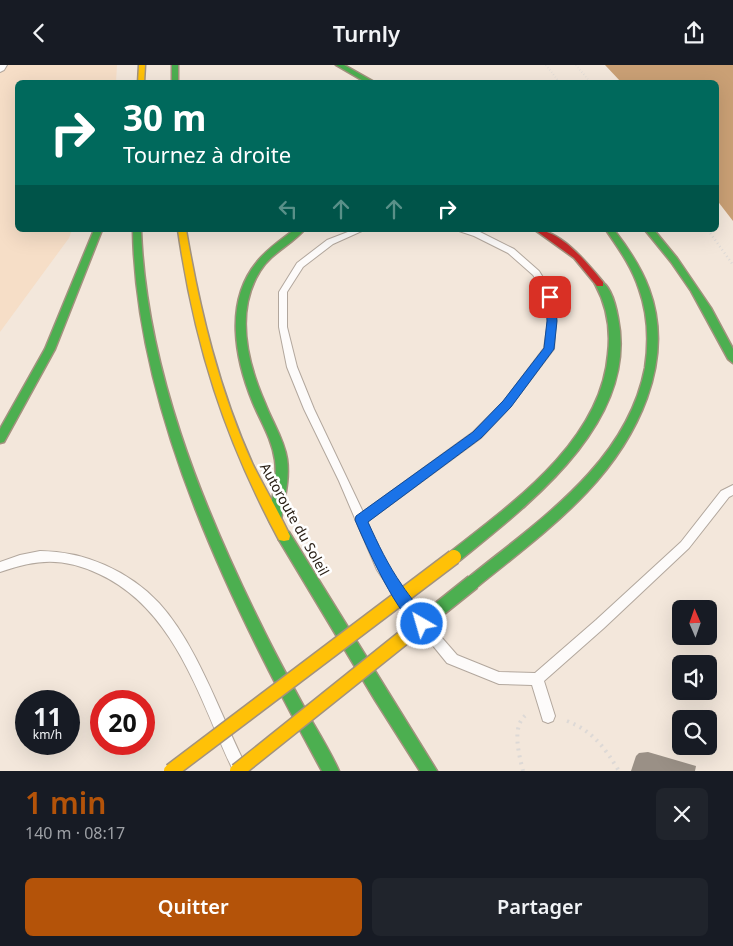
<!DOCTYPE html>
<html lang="fr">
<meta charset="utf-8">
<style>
:root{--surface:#171b24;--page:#20242c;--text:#f1f3f6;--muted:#9ea1a6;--accent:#b45309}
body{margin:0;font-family:"Noto Sans",sans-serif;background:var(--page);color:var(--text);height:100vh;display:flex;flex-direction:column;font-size:19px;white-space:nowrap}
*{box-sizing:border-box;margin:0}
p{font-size:16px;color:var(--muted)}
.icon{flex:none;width:28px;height:28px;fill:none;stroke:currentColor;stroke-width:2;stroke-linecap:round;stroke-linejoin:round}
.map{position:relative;height:706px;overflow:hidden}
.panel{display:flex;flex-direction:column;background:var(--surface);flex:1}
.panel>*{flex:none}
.hud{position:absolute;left:15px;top:15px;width:704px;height:152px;border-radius:8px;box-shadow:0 5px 20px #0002;background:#00695c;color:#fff;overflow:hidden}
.needle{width:32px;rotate:358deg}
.fabs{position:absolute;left:672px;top:535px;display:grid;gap:10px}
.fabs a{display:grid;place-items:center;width:45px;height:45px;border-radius:8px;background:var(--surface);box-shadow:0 5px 20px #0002;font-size:25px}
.speed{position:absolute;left:15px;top:625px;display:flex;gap:10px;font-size:25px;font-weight:700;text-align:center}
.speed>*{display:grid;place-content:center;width:65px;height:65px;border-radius:50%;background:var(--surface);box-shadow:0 5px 20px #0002;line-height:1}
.speed small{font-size:12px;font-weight:400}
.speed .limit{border:8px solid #d22;background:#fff;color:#111}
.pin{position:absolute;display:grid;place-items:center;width:42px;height:42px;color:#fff;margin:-21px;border-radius:10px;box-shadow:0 2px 8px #0006}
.me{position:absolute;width:55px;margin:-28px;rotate:322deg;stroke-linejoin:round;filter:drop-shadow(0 0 4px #0008)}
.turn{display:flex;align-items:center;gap:18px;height:105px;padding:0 25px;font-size:22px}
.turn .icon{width:65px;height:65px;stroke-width:2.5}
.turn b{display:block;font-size:35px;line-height:42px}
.lanes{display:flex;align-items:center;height:48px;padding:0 25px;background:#0003;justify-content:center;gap:25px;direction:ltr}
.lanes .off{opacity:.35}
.round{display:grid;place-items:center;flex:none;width:52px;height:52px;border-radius:8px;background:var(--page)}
.head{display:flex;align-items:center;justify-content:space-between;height:85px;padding:0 25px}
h1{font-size:30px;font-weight:600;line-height:38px;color:var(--accent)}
.action{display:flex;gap:10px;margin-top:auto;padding:10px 25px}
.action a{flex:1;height:58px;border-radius:8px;background:var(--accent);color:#fff;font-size:20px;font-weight:600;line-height:58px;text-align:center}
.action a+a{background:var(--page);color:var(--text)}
header{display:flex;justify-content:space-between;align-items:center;height:65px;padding:0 25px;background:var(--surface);font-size:22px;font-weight:600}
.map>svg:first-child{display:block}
.built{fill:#f6dec7}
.water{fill:#caa075}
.building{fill:#9a9086}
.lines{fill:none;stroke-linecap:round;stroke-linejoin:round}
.lane-casing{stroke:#b2a79d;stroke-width:2}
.street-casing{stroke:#b2a79d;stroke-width:2}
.fast-casing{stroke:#a2927e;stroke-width:3}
.slow-casing{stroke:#a2927e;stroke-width:3}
.jam-casing{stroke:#a2927e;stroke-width:3}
.path-far2{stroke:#ddd9d6;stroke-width:2;stroke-dasharray:0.5 2.5;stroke-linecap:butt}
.path-far1{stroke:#ddd9d6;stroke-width:2.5;stroke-dasharray:1 3;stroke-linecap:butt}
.path{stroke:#ddd9d6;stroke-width:4;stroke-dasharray:2 5;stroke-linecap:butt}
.lane{fill:#fdfbfa;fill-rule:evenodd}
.street{fill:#fdfbfa;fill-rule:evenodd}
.fast{fill:#4caf50;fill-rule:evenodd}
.slow{fill:#ffc107;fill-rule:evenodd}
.jam{fill:#c62828;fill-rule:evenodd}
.fast-bridge-casing{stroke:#a2927e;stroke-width:17;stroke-linecap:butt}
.slow-bridge-casing{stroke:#a2927e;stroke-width:17;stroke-linecap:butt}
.fast-bridge{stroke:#4caf50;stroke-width:14}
.slow-bridge{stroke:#ffc107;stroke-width:14}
.route{fill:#1a73e8;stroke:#114b97}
.labels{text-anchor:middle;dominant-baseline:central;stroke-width:5;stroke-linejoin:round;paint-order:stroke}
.street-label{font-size:14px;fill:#2a2016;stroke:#fff}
</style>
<header><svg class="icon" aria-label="back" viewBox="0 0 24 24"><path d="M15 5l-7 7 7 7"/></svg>Turnly<svg class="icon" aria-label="share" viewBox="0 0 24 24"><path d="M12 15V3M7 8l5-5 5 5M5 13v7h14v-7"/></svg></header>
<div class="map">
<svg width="733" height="706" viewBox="0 0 733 706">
<rect width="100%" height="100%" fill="#f3e7db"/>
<!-- built -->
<path class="built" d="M 0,0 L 117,0 L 116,17 L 18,18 L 18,165 L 72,165 L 69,173 L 0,267 Z"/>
<!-- water -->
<path class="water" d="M 605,0 L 733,0 L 733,156 L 716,134 L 716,18 L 621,17 Z"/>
<!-- building -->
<path class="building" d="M 648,687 L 696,701 L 695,706 L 631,706 L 636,691 L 639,688 Z"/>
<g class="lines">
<!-- lane casing -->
<g class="lane-casing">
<g id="lane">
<path d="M 353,165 L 364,165 L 333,179 L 303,202 L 287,227 L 287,262 L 297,302 L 314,344 L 363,447 L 473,367 L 504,336 L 544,283 L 548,256 L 547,232 L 533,210 L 508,188 L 474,171 L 456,165 L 470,165 L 480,167 L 514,184 L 539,206 L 555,232 L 556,256 L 554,284 L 510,342 L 481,373 L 367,457 L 386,498 L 405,528 L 403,532 L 399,533 L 395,532 L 377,505 L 339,416 L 304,344 L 287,302 L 279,262 L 279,227 L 297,198 L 327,175 Z"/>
<path d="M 733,420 L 733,430 L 729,432 L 689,483 L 604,563 L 544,616 L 555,651 L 553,656 L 548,658 L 543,656 L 532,620 L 499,619 L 447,598 L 421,566 L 419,562 L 421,558 L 425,556 L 429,558 L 457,590 L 499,607 L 535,608 L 596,555 L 681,477 L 721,426 Z"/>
<path d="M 40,486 C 84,486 129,506 159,538 C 195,577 219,645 242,693 L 244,698 L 242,703 L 237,705 L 232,703 C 199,633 175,544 99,509 C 63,492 37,494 0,507 L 0,497 L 20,490 Z"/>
</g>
</g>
<!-- street casing -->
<g class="street-casing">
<path id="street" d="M 0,0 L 7,0 L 4,5 L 0,7 Z"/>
</g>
<!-- fast casing -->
<g class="fast-casing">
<g id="fast">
<rect x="172" y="0" width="6" height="18"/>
<path d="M 336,0 L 344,0 L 376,18 L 367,18 Z"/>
<path d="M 94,165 L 102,165 L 55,284 L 4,377 L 0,378 L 0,364 L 45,284 Z"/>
<path d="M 133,165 L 141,165 C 146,301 201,439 261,560 C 276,591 293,622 310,653 C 320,670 331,688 339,706 L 322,706 C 235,546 136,351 133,165 Z"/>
<path d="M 294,165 L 304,165 C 291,180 271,188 260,206 C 235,246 247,297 265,338 C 272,357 284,374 287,394 C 290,415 284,435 281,455 L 279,459 L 275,460 L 271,459 L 269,455 C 271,435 278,415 275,395 C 272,374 261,357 253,338 C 235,294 224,237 257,197 C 267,184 281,175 294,165 Z"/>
<path d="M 606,165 L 614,165 C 628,183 641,202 649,224 C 676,297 637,374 587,427 C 554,462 515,491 478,521 L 473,523 L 468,521 L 466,517 L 468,513 C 538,456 627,398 645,303 C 649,277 648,249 639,224 C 632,202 619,184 606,165 Z"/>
<path d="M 645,165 L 654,165 L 677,193 L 711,243 L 733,284 L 733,298 L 728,294 L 691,226 L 671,197 Z"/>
<path d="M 600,216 C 611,220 616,242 618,253 C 639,357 529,439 459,496 L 454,498 L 449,496 L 447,492 L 449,488 C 513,438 601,376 608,289 C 611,264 607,241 595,219 Z"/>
<path d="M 284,466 L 289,467 L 437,706 L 420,706 L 375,635 L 279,475 L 278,471 L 279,467 Z"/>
</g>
</g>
<!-- slow casing -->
<g class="slow-casing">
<g id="slow">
<path d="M 139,0 L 145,0 L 144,18 L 138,18 Z"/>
<path d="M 178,165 L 186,165 C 200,246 219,325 253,400 C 265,424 279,447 290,471 L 289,475 L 284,476 L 279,475 C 224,372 195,281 178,165 Z"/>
</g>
</g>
<!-- jam casing -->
<g class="jam-casing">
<path id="jam" d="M 535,165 C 561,165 587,198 603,217 L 603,221 L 597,221 L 574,193 Z"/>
</g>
<!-- path-far2 -->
<g class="path-far2">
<path d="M 546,0 L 560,18"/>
<path d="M 576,0 L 591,18"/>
</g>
<!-- path-far1 -->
<path class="path-far1" d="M 708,165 L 733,200"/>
<!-- path -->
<g class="path">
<path d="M 567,656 C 593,666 605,683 619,706"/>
<path d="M 523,706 C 519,689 510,658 529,648"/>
</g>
<!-- lane -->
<use href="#lane" class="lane"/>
<!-- street -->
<use href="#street" class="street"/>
<!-- fast -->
<use href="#fast" class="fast"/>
<!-- slow -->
<use href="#slow" class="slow"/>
<!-- jam -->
<use href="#jam" class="jam"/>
<!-- fast-bridge casing -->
<g class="fast-bridge-casing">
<path id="fast-bridge" d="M 423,557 L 473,517"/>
</g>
<!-- slow-bridge casing -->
<g class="slow-bridge-casing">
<g id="slow-bridge">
<path d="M 171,706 L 454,492"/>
<path d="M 237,706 L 423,557"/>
</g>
</g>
<!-- fast-bridge -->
<use href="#fast-bridge" class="fast-bridge"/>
<!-- slow-bridge -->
<use href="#slow-bridge" class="slow-bridge"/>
</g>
<!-- route -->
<path class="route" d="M 550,229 L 555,232 L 557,256 L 554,284 L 511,342 L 481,373 L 368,457 C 378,479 388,500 402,520 C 409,531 424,548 429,559 L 427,563 L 422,565 C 399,557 365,478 355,455 L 356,451 L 473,367 L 503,336 L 544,283 L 547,256 L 546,232 Z"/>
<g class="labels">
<!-- street labels -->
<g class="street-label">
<text transform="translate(295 454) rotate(61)">Autoroute du Soleil</text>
</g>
</g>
</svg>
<div class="fabs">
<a><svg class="needle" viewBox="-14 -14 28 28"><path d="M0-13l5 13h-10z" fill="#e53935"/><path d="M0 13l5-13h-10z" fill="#9ea1a6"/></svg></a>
<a><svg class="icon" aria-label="sound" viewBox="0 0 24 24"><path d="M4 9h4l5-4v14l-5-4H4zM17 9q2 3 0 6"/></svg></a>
<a><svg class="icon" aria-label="search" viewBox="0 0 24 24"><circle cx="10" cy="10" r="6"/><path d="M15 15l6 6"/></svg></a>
</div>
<div class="speed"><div>11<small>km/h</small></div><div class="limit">20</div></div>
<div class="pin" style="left:550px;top:232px;background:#d93025"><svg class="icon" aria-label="arrive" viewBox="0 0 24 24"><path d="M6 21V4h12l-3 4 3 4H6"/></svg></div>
<svg class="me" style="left:422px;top:559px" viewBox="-20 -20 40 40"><circle r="17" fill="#1a73e8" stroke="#fff" stroke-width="3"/><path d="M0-11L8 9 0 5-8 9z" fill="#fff"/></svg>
<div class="hud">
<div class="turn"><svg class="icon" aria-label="right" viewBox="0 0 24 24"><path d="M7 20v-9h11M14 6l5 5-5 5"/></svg><div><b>30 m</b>Tournez à droite</div></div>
<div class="lanes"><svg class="icon off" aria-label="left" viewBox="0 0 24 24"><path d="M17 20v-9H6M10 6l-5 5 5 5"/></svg><svg class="icon off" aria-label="ahead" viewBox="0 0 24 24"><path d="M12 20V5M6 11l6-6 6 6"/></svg><svg class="icon off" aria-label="ahead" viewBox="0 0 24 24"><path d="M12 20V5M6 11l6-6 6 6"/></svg><svg class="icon" aria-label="right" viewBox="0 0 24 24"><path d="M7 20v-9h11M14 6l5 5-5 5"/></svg></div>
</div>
</div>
<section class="panel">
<div class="head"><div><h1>1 min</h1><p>140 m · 08:17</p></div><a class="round"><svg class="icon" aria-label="close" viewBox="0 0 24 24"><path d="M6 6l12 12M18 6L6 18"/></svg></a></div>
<div class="action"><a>Quitter</a><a>Partager</a></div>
</section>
